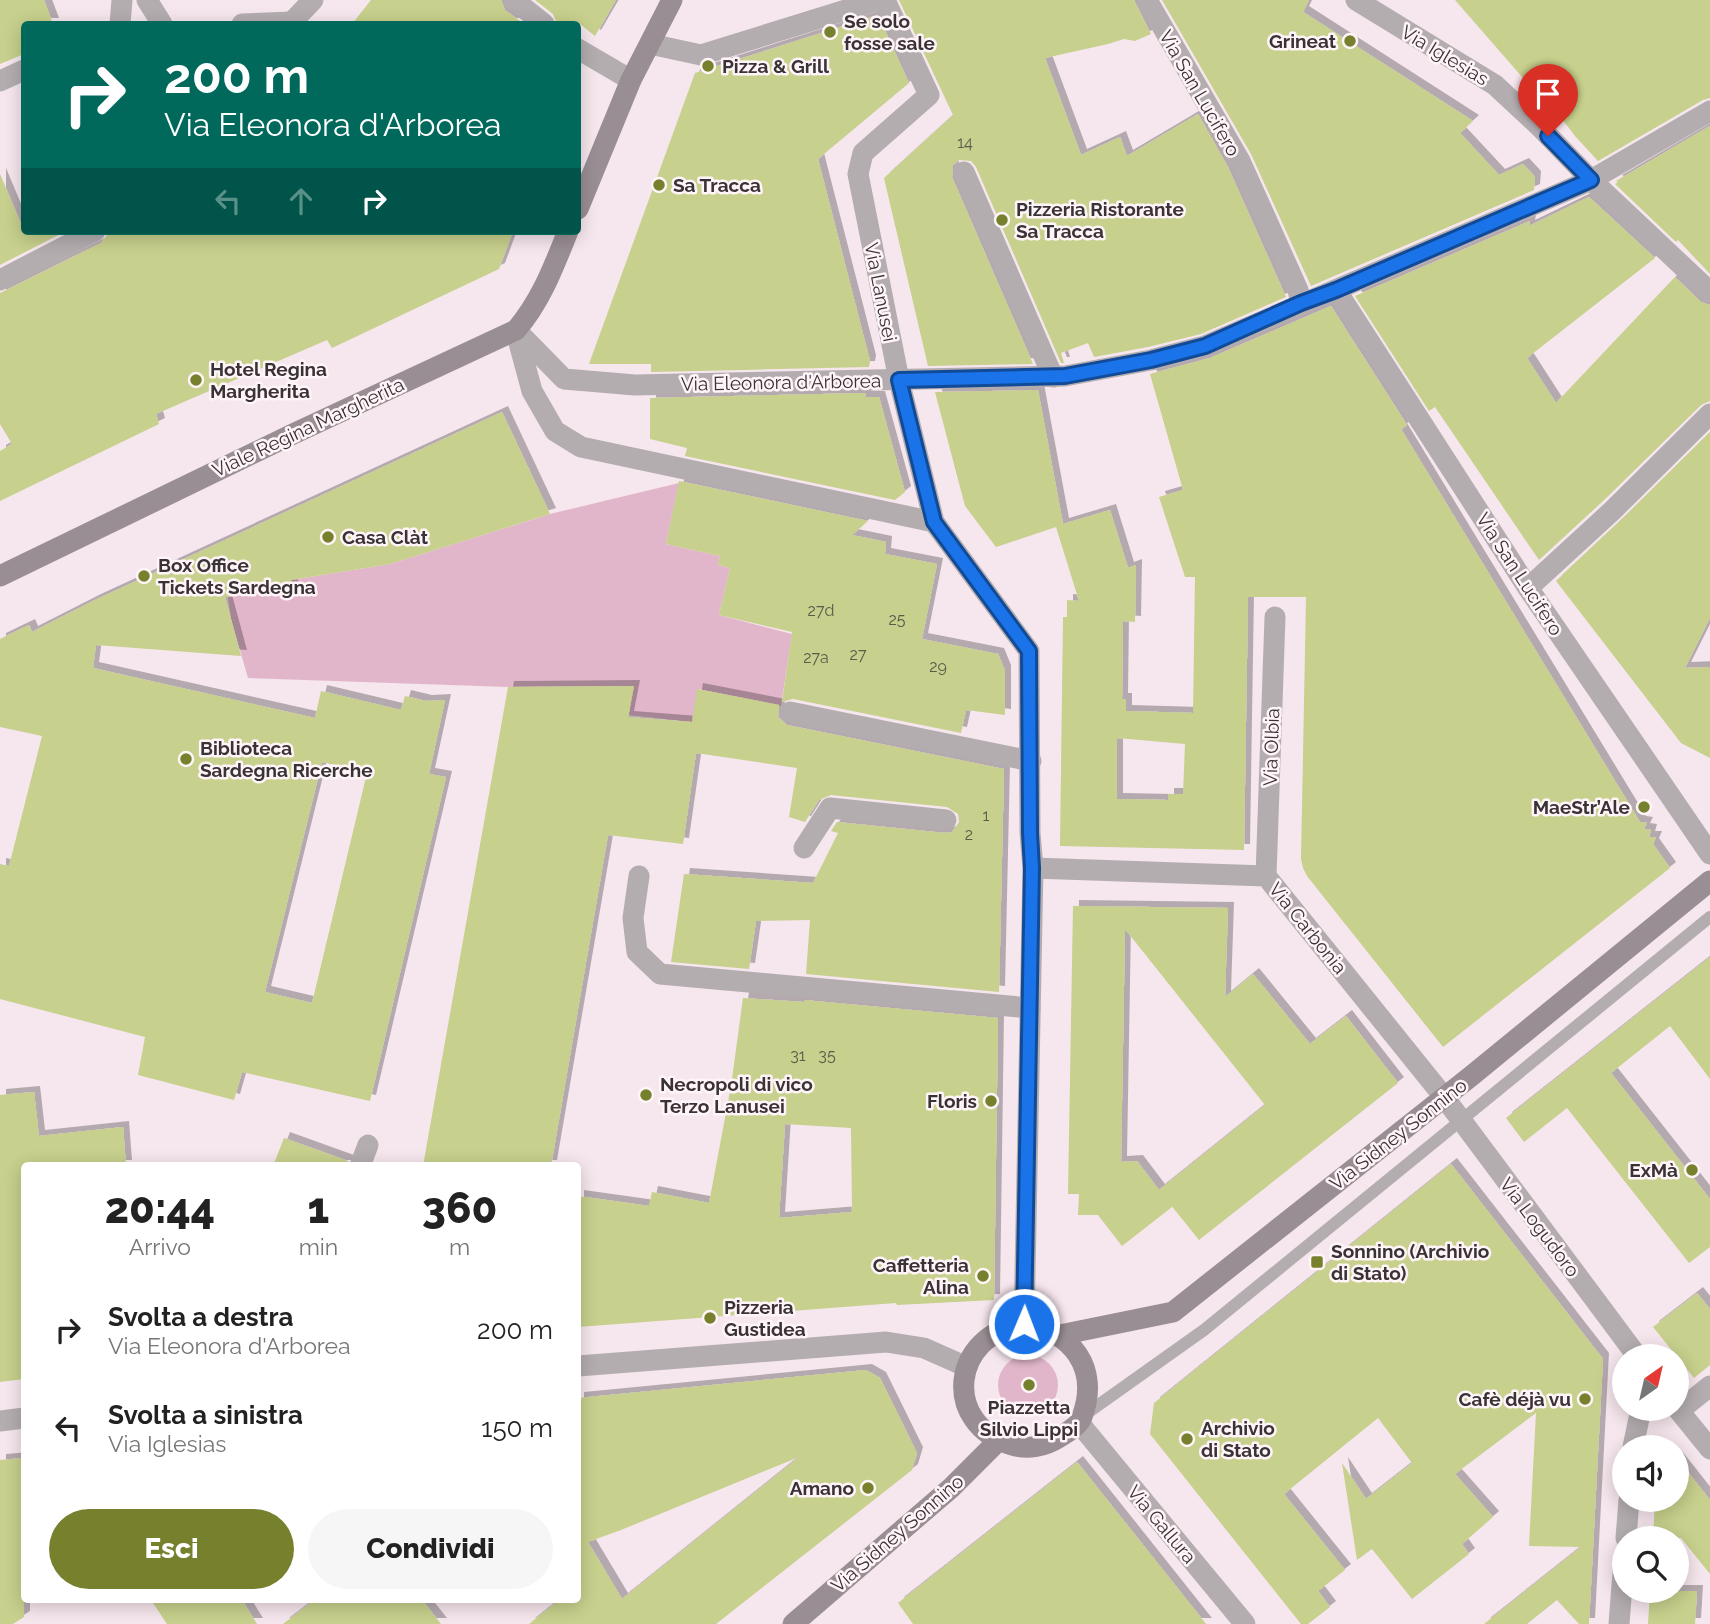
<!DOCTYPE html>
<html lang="it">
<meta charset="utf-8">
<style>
:root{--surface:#fff;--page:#f6f6f6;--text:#222;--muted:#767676;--accent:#77802c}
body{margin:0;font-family:Raleway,sans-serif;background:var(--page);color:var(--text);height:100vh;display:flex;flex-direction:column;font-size:26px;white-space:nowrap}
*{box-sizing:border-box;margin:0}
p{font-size:23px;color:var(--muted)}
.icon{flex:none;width:38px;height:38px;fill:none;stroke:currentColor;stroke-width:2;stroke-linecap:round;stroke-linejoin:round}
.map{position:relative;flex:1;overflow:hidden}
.side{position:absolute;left:21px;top:1162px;width:560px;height:441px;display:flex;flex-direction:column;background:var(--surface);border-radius:7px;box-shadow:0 4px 18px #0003}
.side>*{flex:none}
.guide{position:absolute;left:21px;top:21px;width:560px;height:214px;border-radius:7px;box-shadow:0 4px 18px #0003;background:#00695c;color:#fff;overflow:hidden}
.needle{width:46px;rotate:34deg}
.tools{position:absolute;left:1612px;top:1344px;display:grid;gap:14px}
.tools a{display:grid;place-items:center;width:77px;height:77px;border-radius:50%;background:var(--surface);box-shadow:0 4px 18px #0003;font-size:35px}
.pin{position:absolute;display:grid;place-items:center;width:60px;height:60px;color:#fff;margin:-72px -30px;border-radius:50% 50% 50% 0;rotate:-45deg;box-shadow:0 0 7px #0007}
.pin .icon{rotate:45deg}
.me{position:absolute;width:77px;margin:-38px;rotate:1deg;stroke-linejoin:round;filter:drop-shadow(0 0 5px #0008)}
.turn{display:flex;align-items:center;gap:24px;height:147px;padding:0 28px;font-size:32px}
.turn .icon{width:91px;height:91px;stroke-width:2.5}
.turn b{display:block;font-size:49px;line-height:60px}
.lanes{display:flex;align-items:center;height:66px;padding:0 28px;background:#0003;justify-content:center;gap:35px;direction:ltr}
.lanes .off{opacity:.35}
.eta{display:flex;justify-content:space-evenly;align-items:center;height:119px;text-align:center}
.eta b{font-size:42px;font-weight:800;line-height:49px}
.primary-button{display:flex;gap:14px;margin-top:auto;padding:14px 28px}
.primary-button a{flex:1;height:80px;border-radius:42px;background:var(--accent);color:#fff;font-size:28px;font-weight:800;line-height:80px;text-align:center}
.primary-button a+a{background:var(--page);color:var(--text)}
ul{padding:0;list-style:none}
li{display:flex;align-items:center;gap:21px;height:98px;padding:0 28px}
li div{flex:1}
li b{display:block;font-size:26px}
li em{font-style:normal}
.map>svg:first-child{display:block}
.green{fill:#e2b6ca}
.building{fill:#c7d08c;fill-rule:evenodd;filter:url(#shadow)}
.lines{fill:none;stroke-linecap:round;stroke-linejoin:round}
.lane{stroke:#b4adb0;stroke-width:12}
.street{stroke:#b4adb0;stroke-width:21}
.secondary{stroke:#998e93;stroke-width:21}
.route-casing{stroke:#114b97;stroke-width:18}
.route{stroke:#1a73e8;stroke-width:12}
.poi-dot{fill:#77802c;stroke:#fff5f9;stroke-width:2.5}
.labels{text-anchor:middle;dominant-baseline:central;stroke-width:5;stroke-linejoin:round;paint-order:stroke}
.number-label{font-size:16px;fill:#5d5a4c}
.poi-label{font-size:19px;font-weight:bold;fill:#3a3336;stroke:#fff5f9;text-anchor:start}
.street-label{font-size:19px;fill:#3a3336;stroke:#fff5f9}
</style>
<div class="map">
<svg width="1710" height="1624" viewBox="0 0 1710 1624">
<defs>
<filter id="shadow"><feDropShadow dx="6" dy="-6" stdDeviation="0" flood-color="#0004"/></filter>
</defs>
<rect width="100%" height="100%" fill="#f6e6ed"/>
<!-- green -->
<g class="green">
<path d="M 679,483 L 666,544 L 720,556 L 718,565 L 730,568 L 719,615 L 792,634 L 781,706 L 698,689 L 696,697 L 710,724 L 629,715 L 633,686 L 508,687 L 248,678 L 231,619 L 228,597 L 291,588 L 291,580 L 390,564 L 550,514 Z"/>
<circle cx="1028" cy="1385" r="30"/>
</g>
<!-- building -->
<g class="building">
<path d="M 0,0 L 44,0 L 53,24 L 24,24 L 24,54 L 0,64 Z"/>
<path d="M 371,0 L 501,0 L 505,10 L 524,24 L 352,24 Z"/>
<path d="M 535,0 L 616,0 L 595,36 L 580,24 L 557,24 L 553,14 Z"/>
<path d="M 899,0 L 1134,0 L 1151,34 L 1135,41 L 1124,39 L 1108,44 L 1045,58 L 1081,155 L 1120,137 L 1127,156 L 1198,114 L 1228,167 L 1286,297 L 1201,334 L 1148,347 L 1094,357 L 1088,343 L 1061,353 L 1064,363 L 1061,363 L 976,167 L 971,161 L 959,160 L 953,165 L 952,177 L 1033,364 L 928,366 L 884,178 L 953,115 Z"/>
<path d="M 1162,0 L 1309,0 L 1303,12 L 1473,121 L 1460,133 L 1499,175 L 1523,164 L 1535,177 L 1534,190 L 1311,286 L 1251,154 Z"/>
<path d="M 1455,0 L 1710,0 L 1710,98 L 1703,100 L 1598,161 L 1575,136 L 1528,75 L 1523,78 Z"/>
<path d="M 878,15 L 909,83 L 818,159 L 870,361 L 869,367 L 651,372 L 651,364 L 589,364 L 695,73 Z"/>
<path d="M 1710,126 L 1710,274 L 1678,240 L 1676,242 L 1615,184 L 1618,182 L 1616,181 Z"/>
<path d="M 0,174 L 24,231 L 66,231 L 0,265 Z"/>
<path d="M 1589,197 L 1655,258 L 1527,358 L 1556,403 L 1675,277 L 1701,302 L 1710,305 L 1710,401 L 1701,405 L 1603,501 L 1539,560 L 1435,407 L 1429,411 L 1355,296 L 1530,221 L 1529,226 Z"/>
<path d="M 108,231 L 513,231 L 499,269 L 332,348 L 327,340 L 156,414 L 159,424 L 0,501 L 0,451 L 12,444 L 0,424 L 0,293 L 101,243 L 106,237 Z"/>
<path d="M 1331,306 L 1407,425 L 1401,429 L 1640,822 L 1647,823 L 1644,829 L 1651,830 L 1649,837 L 1656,837 L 1653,844 L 1670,868 L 1443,1047 L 1307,876 L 1303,868 L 1301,859 L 1306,597 L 1248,597 L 1244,850 L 1060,846 L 1063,617 L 1067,617 L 1067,600 L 1079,601 L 1056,527 L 996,547 L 965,506 L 935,392 L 1038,390 L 1063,524 L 1110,510 L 1128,568 L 1136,565 L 1135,622 L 1123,621 L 1122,699 L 1126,699 L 1126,711 L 1193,713 L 1195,577 L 1185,577 L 1159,497 L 1183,490 L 1150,374 L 1210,358 ZM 1117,738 L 1185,744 L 1183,794 L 1168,794 L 1168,800 L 1117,799 Z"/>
<path d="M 866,393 L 865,397 L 879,397 L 905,492 L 895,500 L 685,456 L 687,448 L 650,439 L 650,398 Z"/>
<path d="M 502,412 L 550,514 L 390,564 L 291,580 L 292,588 L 225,597 L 241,656 L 96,645 L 93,668 L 315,718 L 321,691 L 401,710 L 405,696 L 426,701 L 445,700 L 429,774 L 446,777 L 370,1101 L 242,1072 L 234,1100 L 138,1075 L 145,1037 L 0,999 L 0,864 L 9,866 L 42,736 L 0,727 L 0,639 L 29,625 L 32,632 L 95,600 ZM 322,762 L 367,773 L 312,1003 L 265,992 Z"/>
<path d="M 1710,432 L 1710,618 L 1685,668 L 1710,667 L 1710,758 L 1681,743 L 1556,581 L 1621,520 Z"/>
<path d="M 679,481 L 868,521 L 852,535 L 886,542 L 885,554 L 937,564 L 922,639 L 998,654 L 1005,671 L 1005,715 L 966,710 L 961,733 L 793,699 L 782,702 L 792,632 L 719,615 L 730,568 L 718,565 L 720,556 L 666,544 Z"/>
<path d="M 634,686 L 628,717 L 692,722 L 697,689 L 779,705 L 778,717 L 787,725 L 1004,769 L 999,992 L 806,974 L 810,920 L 756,921 L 749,969 L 671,962 L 684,874 L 813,883 L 838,833 L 831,831 L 837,822 L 945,833 L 952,832 L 959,822 L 958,814 L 947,807 L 831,795 L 819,800 L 805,822 L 789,817 L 797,768 L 696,753 L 683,844 L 608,835 L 551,1166 L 423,1166 L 508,687 Z"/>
<path d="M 1073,906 L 1228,908 L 1225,997 L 1253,974 L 1310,1044 L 1346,1016 L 1398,1083 L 1199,1240 L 1170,1204 L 1172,1207 L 1122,1246 L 1098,1215 L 1078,1215 L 1079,1194 L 1068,1194 ZM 1125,929 L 1265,1105 L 1159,1190 L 1137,1161 L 1121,1162 Z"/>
<path d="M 1710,957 L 1710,1079 L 1670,1026 L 1611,1073 L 1710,1199 L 1710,1247 L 1689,1263 L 1567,1108 L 1524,1142 L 1506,1118 Z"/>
<path d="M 743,998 L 804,1002 L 804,1000 L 998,1018 L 994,1300 L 897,1305 L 896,1303 L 578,1327 L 578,1196 L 649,1206 L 652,1192 L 709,1203 L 731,1086 ZM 785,1124 L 851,1128 L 852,1212 L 779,1218 Z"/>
<path d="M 34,1092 L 39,1136 L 123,1127 L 126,1166 L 24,1166 L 24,1379 L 0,1382 L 0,1095 Z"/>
<path d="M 284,1138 L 348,1161 L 347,1166 L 273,1166 Z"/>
<path d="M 1451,1164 L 1603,1359 L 1589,1624 L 1579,1624 L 1557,1600 L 1527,1624 L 1484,1624 L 1581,1547 L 1529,1546 L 1536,1413 L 1455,1474 L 1493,1517 L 1462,1544 L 1469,1554 L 1412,1599 L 1372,1549 L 1357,1560 L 1342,1463 L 1366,1499 L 1412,1463 L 1378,1418 L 1284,1494 L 1345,1570 L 1318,1591 L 1330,1607 L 1308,1624 L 1301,1624 L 1150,1434 L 1154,1403 Z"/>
<path d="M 1697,1293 L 1710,1309 L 1710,1365 L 1694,1378 L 1653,1327 Z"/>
<path d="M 866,1370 L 880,1378 L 917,1453 L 912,1470 L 716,1624 L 529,1624 L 559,1600 L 578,1600 L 578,1398 ZM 799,1457 L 622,1599 L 588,1542 L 621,1530 Z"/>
<path d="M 1676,1457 L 1710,1500 L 1710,1574 L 1681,1538 L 1653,1538 L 1655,1500 L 1676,1500 Z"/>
<path d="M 24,1458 L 24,1617 L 13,1624 L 0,1624 L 0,1460 Z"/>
<path d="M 1077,1462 L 1206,1624 L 913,1624 L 898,1603 Z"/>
<path d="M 1650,1591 L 1697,1591 L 1695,1624 L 1648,1624 Z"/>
<path d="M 151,1600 L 242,1600 L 257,1624 L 167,1624 Z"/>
<path d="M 314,1600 L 422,1600 L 441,1624 L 283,1624 Z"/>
</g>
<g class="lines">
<!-- lane -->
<path class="lane" d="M 1083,1416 L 1204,1330 L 1710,917"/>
<!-- street -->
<g class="street">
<path d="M 147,0 L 162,24"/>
<path d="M 514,0 L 544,24"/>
<path d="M 885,0 L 929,95 L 863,153 L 858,174 L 899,380 L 934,522 L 1029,651 L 1030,833 L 1033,868 L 1024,1324"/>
<path d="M 1147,0 L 1240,161 L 1298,290 L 1301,303"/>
<path d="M 1356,0 L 1495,85 L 1538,125 L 1591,180 L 1710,292"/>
<path d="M 292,22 L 313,0"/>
<path d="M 120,24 L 122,0"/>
<path d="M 242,24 L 292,22"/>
<path d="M 650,44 L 701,55 L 878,0"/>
<path d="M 578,49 L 631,80"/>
<path d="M 0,81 L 24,70"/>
<path d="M 964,172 L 1053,377"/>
<path d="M 0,280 L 95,231"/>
<path d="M 1336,290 L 1528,588 L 1710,854"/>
<path d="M 516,330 L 564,379 L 635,385 L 1065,376 L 1151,360 L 1205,346 L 1591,180 L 1710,111"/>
<path d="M 516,332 L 532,391 L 555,431 L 581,447 L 934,522"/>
<path d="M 1528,588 L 1612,511 L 1710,414"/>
<path d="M 790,712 L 1031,761"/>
<path d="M 804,848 L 830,808 L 946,820"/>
<path d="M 1033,868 L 1266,876 L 1444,1097 L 1637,1356"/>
<path d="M 639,876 L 633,918 L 637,952 L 660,974 L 1030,1008"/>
<path d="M 1266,876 L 1275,617"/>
<path d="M 360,1166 L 368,1145"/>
<path d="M 578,1366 L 886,1342 L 924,1348 L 967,1367"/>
<path d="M 1676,1407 L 1710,1449"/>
<path d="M 1680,1410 L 1710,1386"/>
<path d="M 0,1421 L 24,1418"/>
<path d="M 1079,1423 L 1245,1624"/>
<path d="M 1633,1447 L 1641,1409"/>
<path d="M 1626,1538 L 1629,1500"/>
<path d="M 1619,1624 L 1624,1559"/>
</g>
<!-- secondary -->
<g class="secondary">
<path d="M 578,209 L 631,80 L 672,0"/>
<path d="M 0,576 L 293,434 L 516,330 C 541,301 554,266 568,231"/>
<path d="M 1024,1324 C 1072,1331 1100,1368 1082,1417 C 1079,1426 1066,1433 1058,1438 C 1045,1446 1028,1450 1012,1445 C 941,1424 951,1334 1024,1324 Z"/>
<path d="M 1060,1335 L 1173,1312 L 1470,1077 L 1710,881"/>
<path d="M 793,1624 L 951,1488 L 998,1441"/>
</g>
</g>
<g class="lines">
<!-- route casing -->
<g class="route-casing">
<path id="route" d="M 1024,1324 L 1032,868 L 1030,833 L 1029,651 L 934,522 L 899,380 L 1065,376 L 1151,360 L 1205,346 L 1301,303 L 1336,290 L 1591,180 L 1548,136"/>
</g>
<!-- route -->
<use href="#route" class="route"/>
</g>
<!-- markers -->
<g class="poi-dot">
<circle cx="830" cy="32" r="7"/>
<circle cx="1350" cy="41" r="7"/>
<circle cx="708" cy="66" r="7"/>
<circle cx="659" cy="185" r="7"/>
<circle cx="1002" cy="220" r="7"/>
<circle cx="196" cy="380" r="7"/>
<circle cx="328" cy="537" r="7"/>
<circle cx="144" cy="576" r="7"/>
<circle cx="186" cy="759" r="7"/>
<circle cx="1644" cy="807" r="7"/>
<circle cx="646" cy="1095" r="7"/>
<circle cx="991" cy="1101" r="7"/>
<circle cx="1692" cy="1170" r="7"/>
<rect x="1310" y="1255" width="14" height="14" rx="3.5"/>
<circle cx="983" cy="1276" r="7"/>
<circle cx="710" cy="1318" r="7"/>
<circle cx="1029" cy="1385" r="7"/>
<circle cx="1585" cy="1399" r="7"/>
<circle cx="1187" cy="1439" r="7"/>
<circle cx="868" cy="1488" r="7"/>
</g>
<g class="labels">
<!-- number labels -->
<g class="number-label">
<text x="965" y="142">14</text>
<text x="821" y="610">27d</text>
<text x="897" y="619">25</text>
<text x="858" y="654">27</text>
<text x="816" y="657">27a</text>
<text x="938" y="666">29</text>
<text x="986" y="815">1</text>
<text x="969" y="834">2</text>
<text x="798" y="1055">31</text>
<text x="827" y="1055">35</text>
</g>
<!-- poi labels -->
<g class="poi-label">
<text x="844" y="21">Se solo<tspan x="844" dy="22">fosse sale</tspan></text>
<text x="1336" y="41" text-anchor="end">Grineat</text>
<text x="722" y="66">Pizza &amp; Grill</text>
<text x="673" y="185">Sa Tracca</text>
<text x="1016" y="209">Pizzeria Ristorante<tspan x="1016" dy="22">Sa Tracca</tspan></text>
<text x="210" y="369">Hotel Regina<tspan x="210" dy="22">Margherita</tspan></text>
<text x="342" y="537">Casa Clàt</text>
<text x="158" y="565">Box Office<tspan x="158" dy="22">Tickets Sardegna</tspan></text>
<text x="200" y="748">Biblioteca<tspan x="200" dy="22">Sardegna Ricerche</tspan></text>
<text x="1630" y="807" text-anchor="end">MaeStr’Ale</text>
<text x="660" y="1084">Necropoli di vico<tspan x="660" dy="22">Terzo Lanusei</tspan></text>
<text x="977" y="1101" text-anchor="end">Floris</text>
<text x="1678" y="1170" text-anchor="end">ExMà</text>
<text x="1331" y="1251">Sonnino (Archivio<tspan x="1331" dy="22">di Stato)</tspan></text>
<text x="969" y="1265" text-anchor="end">Caffetteria<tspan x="969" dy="22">Alina</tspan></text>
<text x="724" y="1307">Pizzeria<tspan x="724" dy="22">Gustidea</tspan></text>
<text x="1571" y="1399" text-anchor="end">Cafè déjà vu</text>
<text x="1029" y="1407" text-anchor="middle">Piazzetta<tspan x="1029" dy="22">Silvio Lippi</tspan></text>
<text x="1201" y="1428">Archivio<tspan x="1201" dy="22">di Stato</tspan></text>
<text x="854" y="1488" text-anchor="end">Amano</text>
</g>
<!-- street labels -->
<g class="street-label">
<text transform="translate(1445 55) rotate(31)">Via Iglesias</text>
<text transform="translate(1200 93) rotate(60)">Via San Lucifero</text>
<text transform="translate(881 292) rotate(79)">Via Lanusei</text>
<text transform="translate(781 382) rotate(-1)">Via Eleonora d'Arborea</text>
<text transform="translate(308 427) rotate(-25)">Viale Regina Margherita</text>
<text transform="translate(1520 574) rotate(57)">Via San Lucifero</text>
<text transform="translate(1271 747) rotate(-88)">Via Olbia</text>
<text transform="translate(1308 928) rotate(51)">Via Carbonia</text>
<text transform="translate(1398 1134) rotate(-38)">Via Sidney Sonnino</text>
<text transform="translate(1540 1227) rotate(53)">Via Logudoro</text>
<text transform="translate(1162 1524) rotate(50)">Via Gallura</text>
<text transform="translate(897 1533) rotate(-41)">Via Sidney Sonnino</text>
</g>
</g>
</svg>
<div class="tools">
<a><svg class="needle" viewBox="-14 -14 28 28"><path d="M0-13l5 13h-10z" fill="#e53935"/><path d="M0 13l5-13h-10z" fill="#767676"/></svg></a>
<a><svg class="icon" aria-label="sound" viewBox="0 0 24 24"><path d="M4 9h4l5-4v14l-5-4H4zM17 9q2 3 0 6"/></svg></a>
<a><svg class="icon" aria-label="search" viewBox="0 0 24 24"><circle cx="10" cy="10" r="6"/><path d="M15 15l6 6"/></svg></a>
</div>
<div class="pin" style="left:1548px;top:136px;background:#d93025"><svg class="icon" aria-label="arrive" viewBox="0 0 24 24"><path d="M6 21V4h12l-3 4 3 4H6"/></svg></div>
<svg class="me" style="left:1024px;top:1324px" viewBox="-20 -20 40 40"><circle r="17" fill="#1a73e8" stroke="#fff" stroke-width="3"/><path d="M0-11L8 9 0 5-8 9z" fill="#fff"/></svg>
<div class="guide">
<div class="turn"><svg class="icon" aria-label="right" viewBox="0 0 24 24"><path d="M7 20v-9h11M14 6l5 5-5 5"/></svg><div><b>200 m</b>Via Eleonora d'Arborea</div></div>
<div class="lanes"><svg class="icon off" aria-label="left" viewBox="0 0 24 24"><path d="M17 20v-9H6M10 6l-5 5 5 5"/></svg><svg class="icon off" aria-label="ahead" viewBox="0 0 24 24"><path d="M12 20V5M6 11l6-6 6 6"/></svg><svg class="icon" aria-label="right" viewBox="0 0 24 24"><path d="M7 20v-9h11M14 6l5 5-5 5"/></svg></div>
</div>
<section class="side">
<div class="eta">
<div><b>20:44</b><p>Arrivo</p></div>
<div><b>1</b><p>min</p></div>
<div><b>360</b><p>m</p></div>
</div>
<ul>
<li><svg class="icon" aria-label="right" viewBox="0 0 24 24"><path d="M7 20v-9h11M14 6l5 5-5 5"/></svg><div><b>Svolta a destra</b><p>Via Eleonora d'Arborea</p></div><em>200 m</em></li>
<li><svg class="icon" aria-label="left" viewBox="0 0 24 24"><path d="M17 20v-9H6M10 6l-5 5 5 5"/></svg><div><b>Svolta a sinistra</b><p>Via Iglesias</p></div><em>150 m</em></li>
</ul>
<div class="primary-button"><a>Esci</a><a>Condividi</a></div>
</section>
</div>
